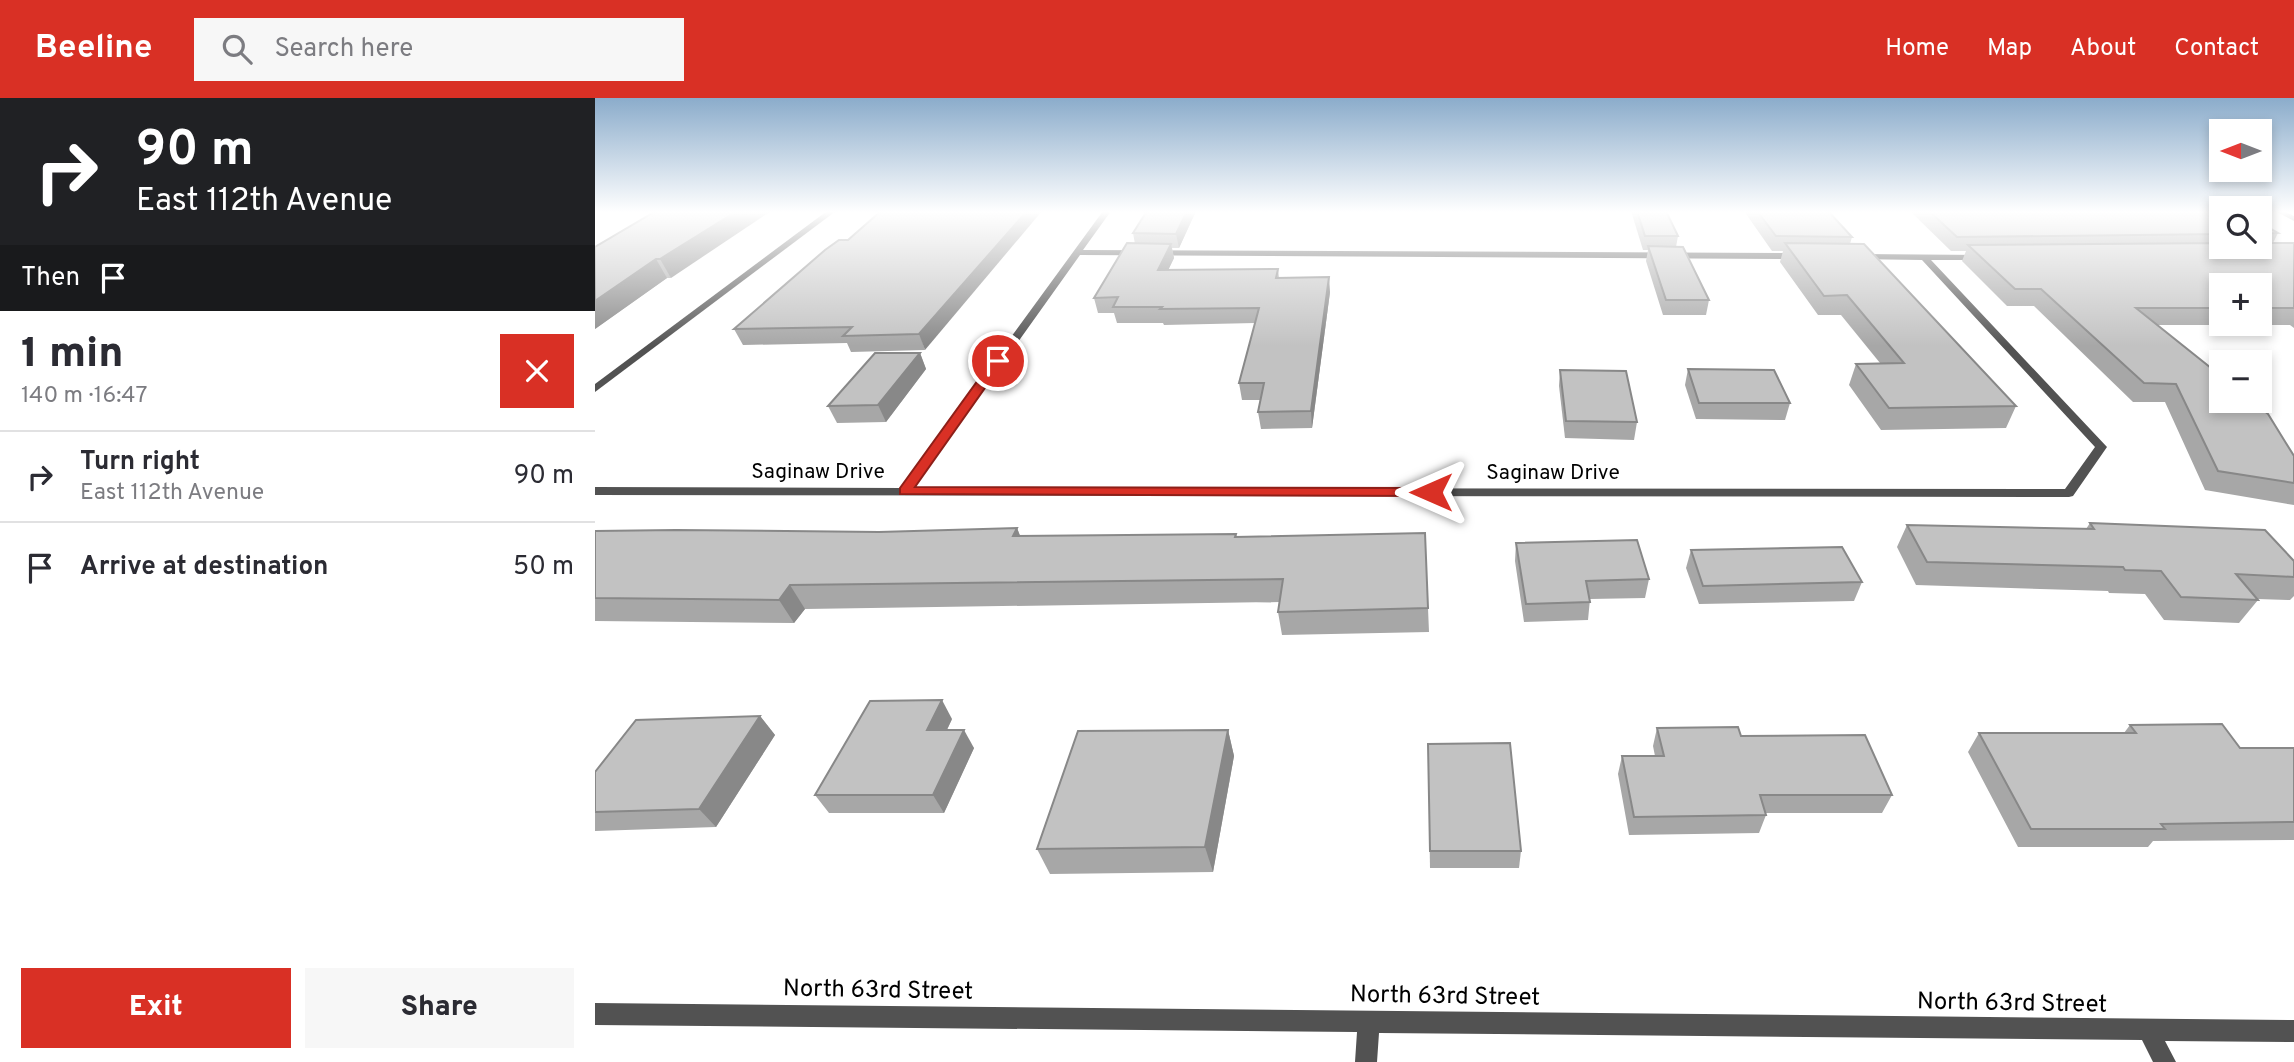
<!DOCTYPE html>
<meta charset="utf-8">
<style>
:root{--surface:#fff;--page:#f7f7f7;--text:#2b2b33;--muted:#7c7c81;--line:#e1e1e2;--accent:#d93025}
body{margin:0;font-family:Overpass,sans-serif;background:var(--page);color:var(--text);height:100vh;display:flex;flex-direction:column;font-size:26px;white-space:nowrap}
*{box-sizing:border-box;margin:0}
p{font-size:23px;color:var(--muted)}
.icon{flex:none;width:38px;height:38px;fill:none;stroke:currentColor;stroke-width:2;stroke-linecap:round;stroke-linejoin:round}
.map{position:relative;flex:1;overflow:hidden}
.panel{display:flex;flex-direction:column;background:var(--surface);width:595px}
.panel>*{flex:none}
.top-card{background:#202124;color:#fff;overflow:hidden}
.needle{width:46px;rotate:270deg}
.fabs{position:absolute;left:1614px;top:21px;display:grid;gap:14px}
.fabs a{display:grid;place-items:center;width:63px;height:63px;border-radius:0px;background:var(--surface);box-shadow:0 4px 10px #0003;font-size:35px}
.pin{position:absolute;display:grid;place-items:center;width:60px;height:60px;color:#fff;margin:-30px;border:4px solid #fff;border-radius:50%;box-shadow:0 2px 7px #0007}
.me{position:absolute;width:77px;margin:-38px;rotate:270deg;stroke-linejoin:round;filter:drop-shadow(0 0 5px #0008)}
.turn{display:flex;align-items:center;gap:24px;height:147px;padding:0 21px;font-size:32px}
.turn .icon{width:91px;height:91px;stroke-width:2.5}
.turn b{display:block;font-size:49px;line-height:60px}
.then{display:flex;align-items:center;height:66px;padding:0 21px;background:#0003;gap:14px;font-size:26px}
.round{display:grid;place-items:center;flex:none;width:74px;height:74px;border-radius:0px;background:var(--page)}
.overview{display:flex;align-items:center;justify-content:space-between;height:119px;padding:0 21px}
h1{font-size:42px;font-weight:800;line-height:52px}
.cta{display:flex;gap:14px;margin-top:auto;padding:14px 21px}
.cta a{flex:1;height:80px;border-radius:0px;background:var(--accent);color:#fff;font-size:28px;font-weight:800;line-height:80px;text-align:center}
.cta a+a{background:var(--page);color:var(--text)}
ul{padding:0;list-style:none}
li{display:flex;align-items:center;gap:21px;height:91px;padding:0 21px;border-top:2px solid var(--line)}
li div{flex:1}
li b{display:block;font-size:26px}
li em{font-style:normal}
header{display:flex;align-items:center;gap:42px;box-sizing:border-box;height:98px;padding:0 35px;background:var(--accent);color:#fff}
header strong{font-size:33px}
nav{display:flex;gap:38px;margin-inline-start:auto;font-size:24px}
.search{width:490px;height:63px;background:var(--page);display:flex;align-items:center;gap:18px;box-sizing:border-box;padding:0 24px;border-radius:0px;color:var(--muted);font-size:26px}
main{display:flex;flex:1;min-height:0}
.map>svg:first-child{display:block}
.lines{fill:none;stroke-linecap:round;stroke-linejoin:round}
.street{fill:#525252;fill-rule:evenodd}
.wall{fill:#a7a7a7;fill-rule:evenodd}
.shaded-wall{fill:#888}
.building{fill:#c2c2c2;stroke:#888;stroke-width:2}
.route{fill:#d93025;stroke:#8d1f18;stroke-width:2}
.labels{text-anchor:middle;dominant-baseline:central;stroke-width:7;stroke-linejoin:round;paint-order:stroke}
.street-label{font-size:21px;fill:#000;stroke:#fff}
.near-street-label{font-size:24px;fill:#000;stroke:#fff}
</style>
<header>
<strong>Beeline</strong>
<div class="search"><svg class="icon" aria-label="search" viewBox="0 0 24 24"><circle cx="10" cy="10" r="6"/><path d="M15 15l6 6"/></svg>Search here</div>
<nav><a>Home</a><a>Map</a><a>About</a><a>Contact</a></nav>
</header>
<main>
<section class="panel">
<div class="top-card">
<div class="turn"><svg class="icon" aria-label="right" viewBox="0 0 24 24"><path d="M7 20v-9h11M14 6l5 5-5 5"/></svg><div><b>90 m</b>East 112th Avenue</div></div>
<div class="then">Then<svg class="icon" aria-label="arrive" viewBox="0 0 24 24"><path d="M6 21V4h12l-3 4 3 4H6"/></svg></div>
</div>
<div class="overview"><div><h1>1 min</h1><p>140 m · 16:47</p></div><a class="round" style="background:#d93025;color:#fff"><svg class="icon" aria-label="close" viewBox="0 0 24 24"><path d="M6 6l12 12M18 6L6 18"/></svg></a></div>
<ul>
<li><svg class="icon" aria-label="right" viewBox="0 0 24 24"><path d="M7 20v-9h11M14 6l5 5-5 5"/></svg><div><b>Turn right</b><p>East 112th Avenue</p></div><em>90 m</em></li>
<li><svg class="icon" aria-label="arrive" viewBox="0 0 24 24"><path d="M6 21V4h12l-3 4 3 4H6"/></svg><div><b>Arrive at destination</b></div><em>50 m</em></li>
</ul>
<div class="cta"><a>Exit</a><a>Share</a></div>
</section>
<div class="map">
<svg width="1699" height="964" viewBox="0 0 1699 964">
<rect width="100%" height="100%" fill="#fff"/>
<g class="lines">
<!-- street -->
<g class="street">
<path d="M 232,113 L 241,113 L 0,294 L 0,286 Z"/>
<path d="M 508,113 L 516,113 L 488,152 L 1204,155 L 1208,158 L 1204,161 L 485,157 L 319,390 L 1470,391 L 1500,349 L 1327,162 L 1260,161 L 1259,159 L 1263,156 L 1389,157 L 1390,159 L 1386,162 L 1336,162 L 1512,349 L 1478,398 L 1474,399 L 0,397 L 0,389 L 306,390 Z"/>
<path d="M 1680,113 L 1689,113 L 1699,118 L 1699,123 Z"/>
<path d="M 0,905 L 1699,922 L 1699,944 L 1570,943 L 1581,964 L 1558,964 L 1547,942 L 784,935 L 782,964 L 760,964 L 762,934 L 0,927 Z"/>
</g>
</g>
<!-- wall -->
<g class="wall">
<path d="M 61,113 L 76,180 L 72,180 L 0,231 Z"/>
<path d="M 286,113 L 330,252 L 256,254 L 252,245 L 148,247 L 139,231 L 253,142 Z"/>
<path d="M 601,113 L 584,150 L 577,150 L 579,160 L 573,172 L 683,171 L 684,180 L 735,194 L 717,330 L 666,331 L 663,314 L 666,302 L 647,302 L 644,285 L 660,225 L 569,227 L 568,225 L 522,225 L 519,215 L 503,215 L 499,200 L 540,146 L 538,135 Z"/>
<path d="M 1036,113 L 1071,113 L 1083,138 L 1081,149 L 1114,202 L 1111,217 L 1068,217 L 1051,163 L 1053,152 L 1048,152 Z"/>
<path d="M 1149,113 L 1233,113 L 1257,139 L 1255,146 L 1421,308 L 1411,330 L 1286,332 L 1254,287 L 1261,266 L 1285,265 L 1246,217 L 1223,217 L 1185,164 L 1188,153 L 1177,153 Z"/>
<path d="M 1315,113 L 1626,113 L 1626,149 L 1664,149 L 1664,124 L 1683,135 L 1678,145 L 1699,145 L 1699,230 L 1695,227 L 1563,227 L 1699,385 L 1699,407 L 1610,392 L 1570,304 L 1538,304 L 1439,208 L 1412,208 L 1367,163 L 1371,153 L 1356,153 ZM 1626,187 L 1664,187 L 1664,226 L 1626,226 Z"/>
<path d="M 325,255 L 331,271 L 291,324 L 242,325 L 233,308 Z"/>
<path d="M 1093,271 L 1195,305 L 1190,322 L 1101,321 L 1090,287 Z"/>
<path d="M 965,272 L 1042,324 L 1039,342 L 970,340 L 964,288 Z"/>
<path d="M 1495,425 L 1699,463 L 1699,498 L 1695,502 L 1662,501 L 1663,502 L 1644,525 L 1569,522 L 1550,496 L 1514,495 L 1513,493 L 1321,487 L 1302,449 L 1312,427 L 1491,431 Z"/>
<path d="M 422,430 L 425,438 L 641,436 L 642,439 L 833,510 L 834,534 L 687,537 L 683,514 L 685,504 L 210,511 L 199,525 L 0,523 L 0,433 L 284,434 Z"/>
<path d="M 921,445 L 1054,481 L 1050,500 L 995,501 L 993,522 L 929,524 L 920,463 Z"/>
<path d="M 1096,452 L 1267,484 L 1259,503 L 1104,506 L 1091,470 Z"/>
<path d="M 165,618 L 180,637 L 121,729 L 0,733 L 0,674 Z"/>
<path d="M 357,621 L 352,632 L 379,650 L 349,715 L 234,715 L 220,697 Z"/>
<path d="M 1535,627 L 1645,650 L 1699,650 L 1699,742 L 1558,743 L 1553,749 L 1423,749 L 1373,654 L 1384,635 L 1529,635 Z"/>
<path d="M 1062,630 L 1297,697 L 1287,715 L 1170,715 L 1171,717 L 1164,735 L 1034,737 L 1023,676 L 1027,658 L 1060,658 L 1058,648 Z"/>
<path d="M 633,632 L 639,658 L 618,774 L 455,776 L 442,751 Z"/>
<path d="M 833,646 L 926,753 L 924,770 L 835,770 Z"/>
</g>
<!-- shaded-wall -->
<g class="shaded-wall">
<path d="M 142,113 L 176,113 L 76,180 L 65,161 Z"/>
<path d="M 432,113 L 447,113 L 330,252 L 324,236 Z"/>
<path d="M 592,113 L 601,113 L 584,150 L 581,136 Z"/>
<path d="M 576,146 L 579,160 L 566,187 L 563,172 Z"/>
<path d="M 61,161 L 72,180 L 0,231 L 0,203 Z"/>
<path d="M 734,179 L 735,194 L 717,330 L 716,313 Z"/>
<path d="M 325,255 L 331,271 L 291,324 L 283,307 Z"/>
<path d="M 422,430 L 431,453 L 418,438 Z"/>
<path d="M 195,487 L 210,511 L 199,525 L 184,502 Z"/>
<path d="M 347,602 L 357,621 L 343,650 L 332,632 Z"/>
<path d="M 165,618 L 180,637 L 121,729 L 104,711 Z"/>
<path d="M 369,632 L 379,650 L 349,715 L 338,697 Z"/>
<path d="M 633,632 L 639,658 L 618,774 L 610,749 Z"/>
</g>
<!-- building -->
<g class="building">
<path d="M 61,113 L 142,113 L 65,161 L 61,161 L 0,203 L 0,149 Z"/>
<path d="M 286,113 L 432,113 L 324,236 L 248,238 L 257,229 L 139,231 L 230,152 L 244,142 L 253,142 Z"/>
<path d="M 552,113 L 592,113 L 581,136 L 538,135 Z"/>
<path d="M 1042,113 L 1071,113 L 1083,138 L 1050,138 Z"/>
<path d="M 1162,113 L 1233,113 L 1257,139 L 1181,138 Z"/>
<path d="M 1334,113 L 1626,113 L 1626,136 L 1362,139 Z"/>
<path d="M 1664,124 L 1683,135 L 1664,136 Z"/>
<path d="M 532,145 L 576,146 L 563,172 L 683,171 L 681,180 L 734,179 L 716,313 L 663,314 L 669,285 L 644,285 L 664,210 L 565,211 L 567,209 L 518,209 L 523,199 L 499,200 Z"/>
<path d="M 1190,145 L 1269,146 L 1421,308 L 1294,310 L 1261,266 L 1309,265 L 1252,197 L 1229,198 Z"/>
<path d="M 1626,145 L 1626,149 L 1664,149 L 1664,145 L 1699,145 L 1699,210 L 1664,210 L 1664,187 L 1626,187 L 1626,210 L 1541,210 L 1626,278 L 1626,303 L 1657,303 L 1673,316 L 1699,358 L 1699,385 L 1623,373 L 1581,286 L 1549,285 L 1446,191 L 1420,191 L 1373,147 Z"/>
<path d="M 1053,148 L 1088,149 L 1114,202 L 1071,202 Z"/>
<path d="M 280,255 L 325,255 L 283,307 L 233,308 Z"/>
<path d="M 1093,271 L 1179,272 L 1195,305 L 1104,305 Z"/>
<path d="M 965,272 L 1031,273 L 1042,324 L 971,323 Z"/>
<path d="M 1495,425 L 1670,432 L 1699,463 L 1699,479 L 1641,476 L 1663,502 L 1586,499 L 1566,473 L 1530,472 L 1528,469 L 1332,464 L 1312,427 L 1499,431 Z"/>
<path d="M 422,430 L 418,438 L 641,436 L 640,439 L 830,435 L 833,510 L 683,514 L 688,481 L 195,487 L 184,502 L 0,500 L 0,433 L 81,432 L 284,434 Z"/>
<path d="M 1042,442 L 1054,481 L 991,483 L 995,504 L 931,506 L 921,445 Z"/>
<path d="M 1247,449 L 1267,484 L 1108,488 L 1096,452 Z"/>
<path d="M 347,602 L 332,632 L 369,632 L 338,697 L 220,697 L 275,603 Z"/>
<path d="M 165,618 L 104,711 L 0,714 L 0,674 L 41,622 Z"/>
<path d="M 1627,626 L 1645,650 L 1699,650 L 1699,724 L 1566,726 L 1570,731 L 1436,731 L 1384,635 L 1541,635 L 1535,627 Z"/>
<path d="M 1143,629 L 1146,638 L 1270,637 L 1297,697 L 1165,697 L 1171,717 L 1039,719 L 1027,658 L 1069,658 L 1062,630 Z"/>
<path d="M 633,632 L 610,749 L 442,751 L 483,633 Z"/>
<path d="M 915,645 L 926,753 L 835,753 L 833,646 Z"/>
</g>
<!-- sky -->
<linearGradient id="sky" x2="0" y2="1"><stop stop-color="#8baccb"/><stop offset="0.46" stop-color="#fff"/><stop offset="1" stop-color="#fff" stop-opacity="0"/></linearGradient>
<rect width="1699" height="248" fill="url(#sky)"/>
<!-- route -->
<path class="route" d="M 399,260 L 409,263 L 320,389 L 836,390 L 843,394 L 836,398 L 305,396 L 305,390 Z"/>
<g class="labels">
<!-- street labels -->
<g class="street-label">
<text x="223" y="374">Saginaw Drive</text>
<text x="958" y="375">Saginaw Drive</text>
</g>
<!-- near-street labels -->
<g class="near-street-label">
<text transform="translate(283 893) rotate(1)">North 63rd Street</text>
<text transform="translate(850 899) rotate(1)">North 63rd Street</text>
<text transform="translate(1417 906) rotate(1)">North 63rd Street</text>
</g>
</g>
</svg>
<div class="fabs">
<a><svg class="needle" viewBox="-14 -14 28 28"><path d="M0-13l5 13h-10z" fill="#e53935"/><path d="M0 13l5-13h-10z" fill="#7c7c81"/></svg></a>
<a><svg class="icon" aria-label="search" viewBox="0 0 24 24"><circle cx="10" cy="10" r="6"/><path d="M15 15l6 6"/></svg></a>
<a>+</a>
<a>−</a>
</div>
<div class="pin" style="left:403px;top:263px;background:#d93025"><svg class="icon" aria-label="arrive" viewBox="0 0 24 24"><path d="M6 21V4h12l-3 4 3 4H6"/></svg></div>
<svg class="me" style="left:836px;top:394px" viewBox="-20 -20 40 40"><path d="M0-17L14 15 0 8-14 15z" fill="#d93025" stroke="#fff" stroke-width="4"/></svg>
</div>
</main>
